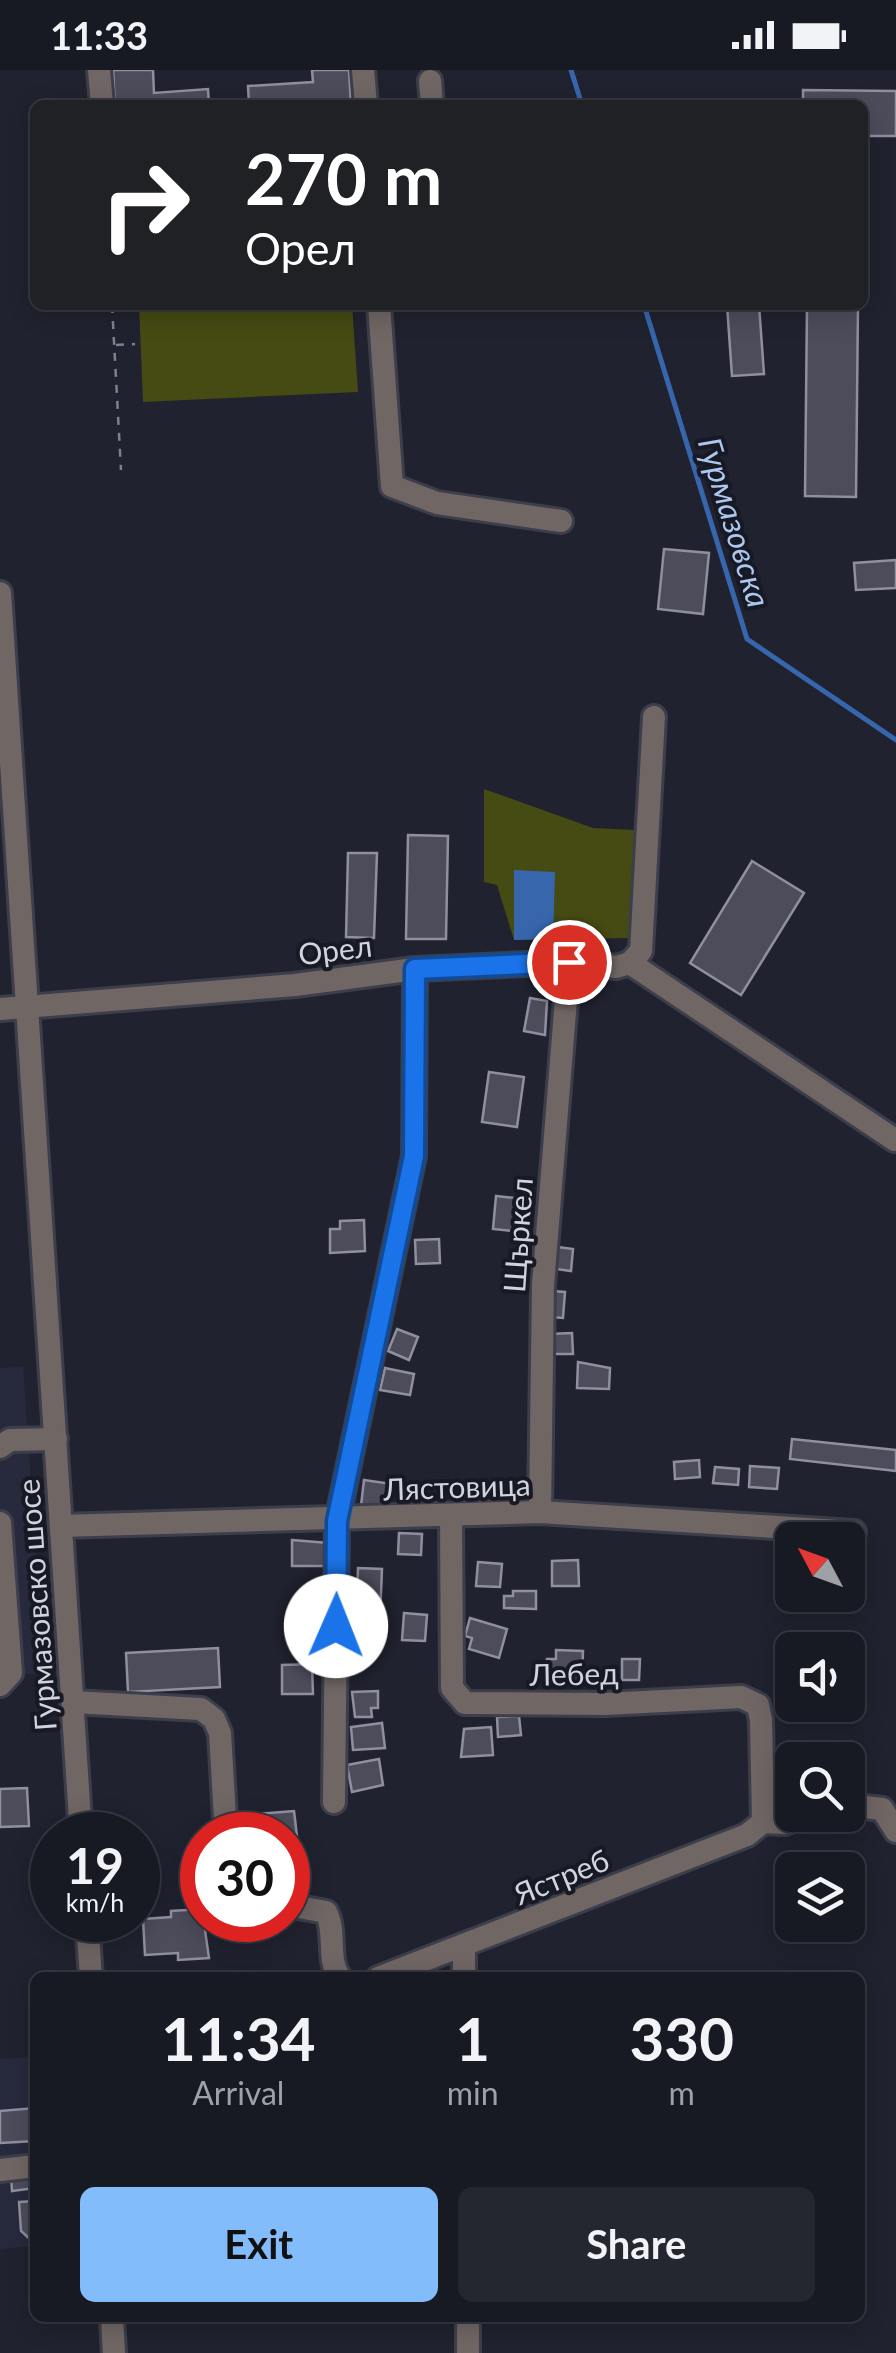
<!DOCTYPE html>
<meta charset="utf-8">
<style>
:root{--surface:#181a23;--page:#252730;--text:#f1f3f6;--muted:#9fa1a6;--line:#363841;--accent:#82bcfa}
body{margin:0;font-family:Lato,sans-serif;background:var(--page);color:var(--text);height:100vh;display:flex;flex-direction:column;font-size:38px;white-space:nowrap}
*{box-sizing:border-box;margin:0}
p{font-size:32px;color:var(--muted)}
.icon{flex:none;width:55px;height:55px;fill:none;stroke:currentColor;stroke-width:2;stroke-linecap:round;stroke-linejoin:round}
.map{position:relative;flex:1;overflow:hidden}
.details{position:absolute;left:30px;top:1902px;width:835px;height:350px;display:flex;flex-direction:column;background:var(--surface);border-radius:15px;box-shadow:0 5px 25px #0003,0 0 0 2px var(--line)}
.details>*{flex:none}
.hud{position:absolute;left:30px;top:30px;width:838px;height:210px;border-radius:15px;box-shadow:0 5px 25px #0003,0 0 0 2px var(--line);background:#202124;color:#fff;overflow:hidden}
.needle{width:65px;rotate:311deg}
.fabs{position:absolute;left:775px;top:1452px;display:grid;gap:20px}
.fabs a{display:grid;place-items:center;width:90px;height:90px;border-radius:15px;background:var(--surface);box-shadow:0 5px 25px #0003,0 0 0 2px var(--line);font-size:50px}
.speed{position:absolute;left:30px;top:1742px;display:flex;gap:20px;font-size:50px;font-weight:700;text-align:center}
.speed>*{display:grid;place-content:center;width:130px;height:130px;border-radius:50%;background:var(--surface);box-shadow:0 5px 25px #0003,0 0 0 2px var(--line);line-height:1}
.speed small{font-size:25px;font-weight:400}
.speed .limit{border:15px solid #d22;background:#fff;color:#111}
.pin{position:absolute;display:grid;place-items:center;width:85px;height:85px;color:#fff;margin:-42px;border:5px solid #fff;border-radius:50%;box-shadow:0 2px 10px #0007}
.me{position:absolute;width:110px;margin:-55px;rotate:1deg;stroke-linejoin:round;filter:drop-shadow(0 0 8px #0008)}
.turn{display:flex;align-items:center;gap:35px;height:210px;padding:0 50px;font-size:45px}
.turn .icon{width:130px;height:130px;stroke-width:2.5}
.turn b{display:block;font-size:70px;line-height:85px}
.eta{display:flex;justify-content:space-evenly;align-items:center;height:170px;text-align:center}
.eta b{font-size:60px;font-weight:700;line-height:70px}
.button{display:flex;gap:20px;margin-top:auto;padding:20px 50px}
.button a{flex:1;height:115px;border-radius:15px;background:var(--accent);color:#111;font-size:40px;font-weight:700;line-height:115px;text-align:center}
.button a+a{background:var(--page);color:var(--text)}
.status{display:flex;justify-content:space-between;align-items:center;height:70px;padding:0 50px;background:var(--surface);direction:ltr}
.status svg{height:28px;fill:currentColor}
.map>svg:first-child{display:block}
.built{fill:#272a3d}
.green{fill:#464a13}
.water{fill:#3766ad}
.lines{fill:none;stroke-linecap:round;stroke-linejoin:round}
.stream{stroke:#3766ad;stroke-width:5}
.building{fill:#4d4c5b;stroke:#908fa0;stroke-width:2.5}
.minor-casing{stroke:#3c3e4b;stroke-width:28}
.path{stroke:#7e808b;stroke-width:2.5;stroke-dasharray:8 8;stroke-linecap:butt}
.minor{stroke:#706765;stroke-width:22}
.route-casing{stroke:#114b97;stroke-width:25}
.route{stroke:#1a73e8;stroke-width:18}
.labels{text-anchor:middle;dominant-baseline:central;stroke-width:8;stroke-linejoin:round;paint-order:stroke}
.street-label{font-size:30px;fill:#d2d4dd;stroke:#171925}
.water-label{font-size:32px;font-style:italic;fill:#aec7ef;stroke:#171925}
</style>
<div class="status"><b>11:33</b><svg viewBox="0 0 49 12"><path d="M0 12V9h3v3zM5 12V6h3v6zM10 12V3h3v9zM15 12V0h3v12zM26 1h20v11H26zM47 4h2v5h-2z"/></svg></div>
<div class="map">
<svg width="896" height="2283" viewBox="0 0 896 2283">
<rect width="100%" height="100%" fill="#20222f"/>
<!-- built -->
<g class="built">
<path d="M 23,1297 L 44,1603 L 0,1606 L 0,1298 Z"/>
<path d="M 35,1987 L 35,2176 L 0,2179 L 0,1989 Z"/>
</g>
<!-- green -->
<g class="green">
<path d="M 139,235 L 352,235 L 358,322 L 143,332 Z"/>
<path d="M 484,719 L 593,758 L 636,760 L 630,868 L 514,870 L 497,815 L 484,812 Z"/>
</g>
<!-- water -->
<path class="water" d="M 514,800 L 555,802 L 553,869 L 514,870 Z"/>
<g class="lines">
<!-- stream -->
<g class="stream">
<path d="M 571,0 L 582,35"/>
<path d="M 644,235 L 747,569 L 896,670"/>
</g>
</g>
<!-- building -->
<g class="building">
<path d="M 113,0 L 153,0 L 154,23 L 208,19 L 209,35 L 115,35 Z"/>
<path d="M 312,0 L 349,0 L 351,35 L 249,35 L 248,16 L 313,12 Z"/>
<path d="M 803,20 L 896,21 L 896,66 L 862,66 L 862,35 L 803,35 Z"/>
<path d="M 727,235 L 759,235 L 764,304 L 732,306 Z"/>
<path d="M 807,235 L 858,235 L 856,427 L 805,426 Z"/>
<path d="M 664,479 L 709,483 L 703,544 L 658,539 Z"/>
<path d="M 896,490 L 896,518 L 856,520 L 854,493 Z"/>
<path d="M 408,765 L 448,766 L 446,869 L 406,869 Z"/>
<path d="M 348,783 L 377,783 L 374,868 L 346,867 Z"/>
<path d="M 752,791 L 804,823 L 741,925 L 690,893 Z"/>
<path d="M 530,928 L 547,931 L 545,965 L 524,961 Z"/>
<path d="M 489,1002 L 524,1007 L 517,1057 L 482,1052 Z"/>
<path d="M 496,1126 L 526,1129 L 523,1162 L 493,1159 Z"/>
<path d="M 364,1150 L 365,1181 L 330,1183 L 330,1159 L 340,1159 L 340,1151 Z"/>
<path d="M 439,1169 L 440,1193 L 416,1194 L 415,1170 Z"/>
<path d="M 558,1177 L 573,1179 L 571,1201 L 556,1199 Z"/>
<path d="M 552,1221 L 565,1222 L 563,1248 L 550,1247 Z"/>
<path d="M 397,1259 L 418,1267 L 409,1290 L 388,1281 Z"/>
<path d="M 572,1263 L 573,1284 L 549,1284 L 549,1264 Z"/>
<path d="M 578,1292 L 610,1298 L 609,1319 L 577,1318 Z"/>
<path d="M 385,1298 L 414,1304 L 410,1325 L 380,1320 Z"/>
<path d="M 792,1369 L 896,1380 L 896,1401 L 790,1389 Z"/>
<path d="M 699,1390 L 700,1407 L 675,1409 L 674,1392 Z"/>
<path d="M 750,1396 L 779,1398 L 777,1419 L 749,1417 Z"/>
<path d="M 715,1397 L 739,1399 L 738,1415 L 713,1413 Z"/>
<path d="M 364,1410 L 392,1414 L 388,1439 L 361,1436 Z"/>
<path d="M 399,1463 L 422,1464 L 421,1485 L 398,1484 Z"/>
<path d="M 292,1470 L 328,1473 L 328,1496 L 292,1496 Z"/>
<path d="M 578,1490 L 579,1516 L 552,1516 L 552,1491 Z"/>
<path d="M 478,1492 L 502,1494 L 500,1517 L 476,1516 Z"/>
<path d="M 358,1498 L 382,1499 L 380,1548 L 356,1547 Z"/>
<path d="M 513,1521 L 536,1521 L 536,1539 L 504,1538 L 504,1526 L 513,1526 Z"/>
<path d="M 404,1543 L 427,1545 L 425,1571 L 402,1570 Z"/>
<path d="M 470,1548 L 507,1559 L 499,1588 L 469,1579 L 472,1568 L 465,1566 Z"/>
<path d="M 342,1562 L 360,1562 L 361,1592 L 343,1592 Z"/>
<path d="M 218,1578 L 220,1617 L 128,1622 L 126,1583 Z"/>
<path d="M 556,1580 L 583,1581 L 582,1611 L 546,1607 L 547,1589 L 556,1589 Z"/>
<path d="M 622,1589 L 640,1589 L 639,1610 L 622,1610 Z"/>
<path d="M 312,1594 L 313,1624 L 282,1624 L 282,1595 Z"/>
<path d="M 378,1621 L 378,1638 L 371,1638 L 372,1647 L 355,1647 L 352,1622 Z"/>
<path d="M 519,1646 L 521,1665 L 498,1667 L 497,1647 Z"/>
<path d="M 382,1653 L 385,1678 L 353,1680 L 351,1657 Z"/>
<path d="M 491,1657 L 493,1685 L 461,1687 L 464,1659 Z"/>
<path d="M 379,1689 L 383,1715 L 352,1722 L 347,1695 Z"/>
<path d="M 27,1718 L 29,1756 L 0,1757 L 0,1719 Z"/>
<path d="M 294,1741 L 297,1766 L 258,1760 L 257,1744 Z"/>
<path d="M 202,1839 L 209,1888 L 178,1890 L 178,1883 L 145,1885 L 143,1849 L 171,1847 L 171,1841 Z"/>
<path d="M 35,2038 L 35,2071 L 0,2073 L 0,2041 Z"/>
<path d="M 35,2103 L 35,2118 L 12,2121 L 11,2105 Z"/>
<path d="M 35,2131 L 35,2171 L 32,2171 L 21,2161 L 19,2132 Z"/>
</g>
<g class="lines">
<!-- minor casing -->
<g class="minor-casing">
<g id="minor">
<path d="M 99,0 L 102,35"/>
<path d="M 363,0 L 366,35"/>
<path d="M 430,11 L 432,35"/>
<path d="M 379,235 L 392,416 L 437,433 L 561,451"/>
<path d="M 0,523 L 81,1765"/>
<path d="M 630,893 L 641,881 L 654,647"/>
<path d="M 0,939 L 295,915 L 415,899 L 569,892 L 616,897 L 630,893 L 895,1070"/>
<path d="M 0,1377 L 10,1370 L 56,1369"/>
<path d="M 540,1442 L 543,1215 L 569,892"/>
<path d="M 451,1445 L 452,1618 L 465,1633 L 605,1634 L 741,1627 L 758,1635 L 761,1650 L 763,1752"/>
<path d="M 0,1453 L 11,1603 L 0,1615"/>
<path d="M 61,1456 L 540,1442 L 854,1462"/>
<path d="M 73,1632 L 201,1639 L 214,1649 L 220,1663 L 226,1765"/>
<path d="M 334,1732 L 337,1451 L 414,1086 L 415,899"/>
<path d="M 848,1735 L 882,1739 L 896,1761"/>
<path d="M 763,1752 L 785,1753 L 806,1745"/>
<path d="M 288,1835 L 326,1842 C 337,1863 326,1889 340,1908"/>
<path d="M 87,1850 L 91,1908"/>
<path d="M 464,1876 L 464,1908"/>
<path d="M 378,1908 L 747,1765 L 763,1752"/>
<path d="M 0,2100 L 35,2096"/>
<path d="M 112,2248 L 114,2283"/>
<path d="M 468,2248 L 468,2283"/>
</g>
</g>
<!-- path -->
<g class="path">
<path d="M 112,235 L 121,400"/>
<path d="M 116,275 L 135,274"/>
</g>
<!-- minor -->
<use href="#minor" class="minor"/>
</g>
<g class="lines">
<!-- route casing -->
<g class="route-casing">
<path id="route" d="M 336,1556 L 337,1451 L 414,1086 L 415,899 L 569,892"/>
</g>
<!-- route -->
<use href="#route" class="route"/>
</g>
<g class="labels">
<!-- street labels -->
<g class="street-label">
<text transform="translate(335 879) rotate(-7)">Орел</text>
<text transform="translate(517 1165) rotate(-86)">Щъркел</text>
<text transform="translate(457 1416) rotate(-2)">Лястовица</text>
<text transform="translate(36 1535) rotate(-94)">Гурмазовско шосе</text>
<text transform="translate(574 1603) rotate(-1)">Лебед</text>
<text transform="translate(561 1806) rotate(-22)">Ястреб</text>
</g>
<!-- water labels -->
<g class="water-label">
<text transform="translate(735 452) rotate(73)">Гурмазовска</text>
</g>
</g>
</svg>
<div class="fabs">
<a><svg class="needle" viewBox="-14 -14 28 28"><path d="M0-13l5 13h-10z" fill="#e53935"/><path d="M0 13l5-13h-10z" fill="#9fa1a6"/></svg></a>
<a><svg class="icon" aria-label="sound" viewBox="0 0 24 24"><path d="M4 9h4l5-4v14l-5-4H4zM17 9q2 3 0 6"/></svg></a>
<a><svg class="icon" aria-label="search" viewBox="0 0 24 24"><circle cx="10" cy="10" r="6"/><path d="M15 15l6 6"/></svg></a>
<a><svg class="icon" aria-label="layers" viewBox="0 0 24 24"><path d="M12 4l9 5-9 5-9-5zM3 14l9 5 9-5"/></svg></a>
</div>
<div class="speed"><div>19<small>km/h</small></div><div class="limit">30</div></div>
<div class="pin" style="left:569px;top:892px;background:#d93025"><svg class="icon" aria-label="arrive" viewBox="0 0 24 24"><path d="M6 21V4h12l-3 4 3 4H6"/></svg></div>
<svg class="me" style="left:336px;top:1556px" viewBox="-20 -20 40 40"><circle r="19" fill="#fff"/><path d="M0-13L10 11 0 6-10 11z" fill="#1a73e8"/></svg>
<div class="hud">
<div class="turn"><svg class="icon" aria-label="right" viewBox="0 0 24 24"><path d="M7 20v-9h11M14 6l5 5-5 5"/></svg><div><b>270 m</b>Орел</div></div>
</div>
<section class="details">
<div class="eta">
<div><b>11:34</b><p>Arrival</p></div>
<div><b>1</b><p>min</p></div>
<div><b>330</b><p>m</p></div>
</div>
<div class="button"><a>Exit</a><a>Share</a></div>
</section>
</div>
